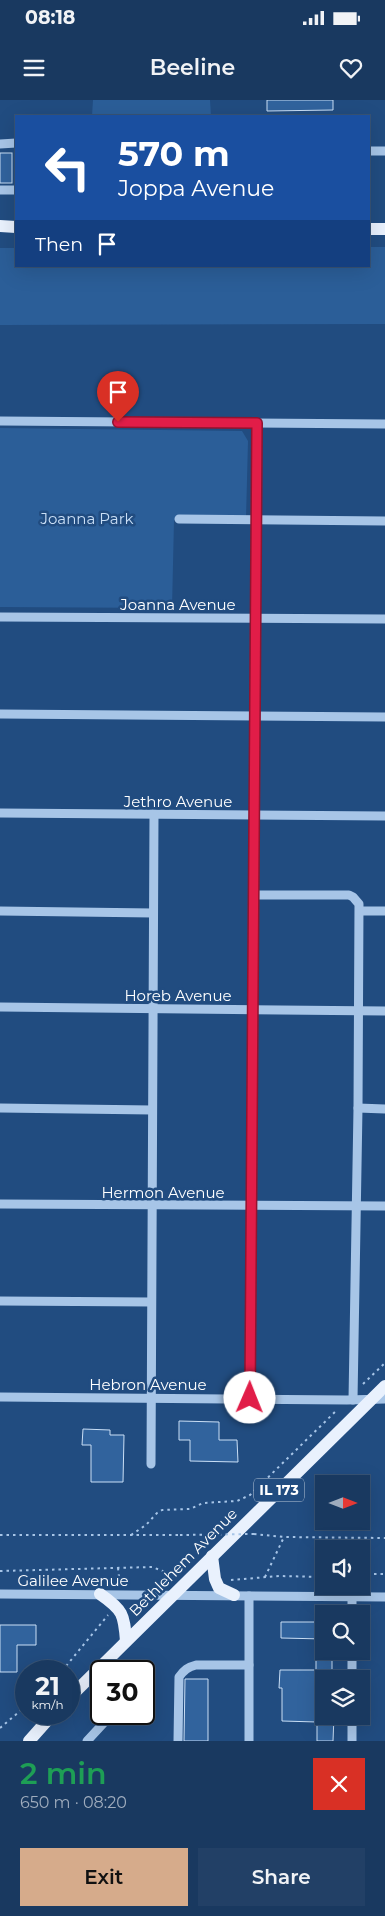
<!DOCTYPE html>
<meta charset="utf-8">
<style>
:root{--surface:#193960;--page:#224066;--text:#f1f3f6;--muted:#9facbd;--line:#375375;--accent:#d6ab8b}
body{margin:0;font-family:Montserrat,sans-serif;background:var(--page);color:var(--text);height:100vh;display:flex;flex-direction:column;font-size:19px;white-space:nowrap}
*{box-sizing:border-box;margin:0}
p{font-size:16px;color:var(--muted)}
.icon{flex:none;width:28px;height:28px;fill:none;stroke:currentColor;stroke-width:2;stroke-linecap:round;stroke-linejoin:round}
.map{position:relative;height:1641px;overflow:hidden}
.sheet{display:flex;flex-direction:column;background:var(--surface);flex:1}
.sheet>*{flex:none}
.guide{position:absolute;left:15px;top:15px;width:355px;height:152px;border-radius:0px;box-shadow:0 5px 20px #0002,0 0 0 1px var(--line);background:#1a4fa0;color:#fff;overflow:hidden}
.needle{width:32px;rotate:90deg}
.buttons{position:absolute;left:315px;top:1375px;display:grid;gap:10px}
.buttons a{display:grid;place-items:center;width:55px;height:55px;border-radius:0px;background:var(--surface);box-shadow:0 5px 20px #0002,0 0 0 1px var(--line);font-size:25px}
.speed{position:absolute;left:15px;top:1560px;display:flex;gap:10px;font-size:25px;font-weight:700;text-align:center}
.speed>*{display:grid;place-content:center;width:65px;height:65px;border-radius:50%;background:var(--surface);box-shadow:0 5px 20px #0002,0 0 0 1px var(--line);line-height:1}
.speed small{font-size:12px;font-weight:400}
.speed .limit{border:2px solid #111;border-radius:8px;background:#fff;color:#111}
.pin{position:absolute;display:grid;place-items:center;width:42px;height:42px;color:#fff;margin:-51px -21px;border-radius:50% 50% 50% 0;rotate:-45deg;box-shadow:0 0 5px #0007}
.pin .icon{rotate:45deg}
.me{position:absolute;width:55px;margin:-28px;rotate:1deg;stroke-linejoin:round;filter:drop-shadow(0 0 4px #0008)}
.turn{display:flex;align-items:center;gap:18px;height:105px;padding:0 20px;font-size:22px}
.turn .icon{width:65px;height:65px;stroke-width:2.5}
.turn b{display:block;font-size:35px;line-height:42px}
.then{display:flex;align-items:center;height:48px;padding:0 20px;background:#0003;gap:10px;font-size:19px}
.round{display:grid;place-items:center;flex:none;width:52px;height:52px;border-radius:0px;background:var(--page)}
.headline{display:flex;align-items:center;justify-content:space-between;height:85px;padding:0 20px}
h1{font-size:30px;font-weight:600;line-height:38px;color:#1e9e55}
.action{display:flex;gap:10px;margin-top:auto;padding:10px 20px}
.action a{flex:1;height:58px;border-radius:0px;background:var(--accent);color:#111;font-size:20px;font-weight:600;line-height:58px;text-align:center}
.action a+a{background:var(--page);color:var(--text)}
.status{display:flex;justify-content:space-between;align-items:center;height:35px;padding:0 25px;background:var(--surface);direction:ltr}
.status svg{height:14px;fill:currentColor}
header{display:flex;justify-content:space-between;align-items:center;height:65px;padding:0 20px;background:var(--surface);font-size:22px;font-weight:600}
.map>svg:first-child{display:block}
.green{fill:#2b5e98}
.building{fill:#31639d;stroke:#cadff6}
.lines{fill:none;stroke-linecap:round;stroke-linejoin:round}
.path{stroke:#a7c5e7;stroke-width:2;stroke-dasharray:2.5 4;stroke-linecap:butt}
.minor{stroke:#a7c5e7;stroke-width:9}
.major{stroke:#e9f1fd;stroke-width:12}
.path-bridge{stroke:#a7c5e7;stroke-width:2;stroke-dasharray:2.5 4;stroke-linecap:butt}
.route-casing{stroke:#92132f;stroke-width:12}
.route{stroke:#e11d48;stroke-width:9}
.labels{text-anchor:middle;dominant-baseline:central;stroke-width:5;stroke-linejoin:round;paint-order:stroke}
.shield{fill:#214c80;stroke:#bcc9d9;stroke-width:1}
.shield-label{font-size:14px;font-weight:bold;fill:#fff}
.park-label{font-size:15px;fill:#cadff6;stroke:#214c80}
.street-label{font-size:15px;fill:#fff;stroke:#214c80}
</style>
<div class="status"><b>08:18</b><svg viewBox="0 0 49 12"><path d="M0 12V9h3v3zM5 12V6h3v6zM10 12V3h3v9zM15 12V0h3v12zM26 1h20v11H26zM47 4h2v5h-2z"/></svg></div>
<header><svg class="icon" aria-label="menu" viewBox="0 0 24 24"><path d="M4 6h16M4 12h16M4 18h16"/></svg>Beeline<svg class="icon" aria-label="heart" viewBox="0 0 24 24"><path d="M12 20l-8-8c-3-5 5-10 8-4 3-6 11-1 8 4z"/></svg></header>
<div class="map">
<svg width="385" height="1641" viewBox="0 0 385 1641">
<rect width="100%" height="100%" fill="#214c80"/>
<!-- green -->
<g class="green">
<path d="M 93,0 L 210,0 L 211,16 L 92,16 Z"/>
<path d="M 369,147 L 385,147 L 385,224 L 0,225 L 0,148 L 16,148 L 16,166 L 369,166 Z"/>
<path d="M 0,328 L 242,331 L 248,341 L 246,418 L 174,420 L 172,508 L 0,507 Z"/>
</g>
<!-- building -->
<g class="building">
<path d="M 267,0 L 333,0 L 333,10 L 267,11 Z"/>
<rect x="0" y="53" width="12" height="30"/>
<path d="M 179,1321 L 219,1322 L 219,1340 L 237,1340 L 238,1362 L 190,1361 L 190,1340 L 179,1340 Z"/>
<path d="M 83,1329 L 110,1330 L 110,1335 L 124,1335 L 123,1382 L 91,1382 L 91,1345 L 82,1345 Z"/>
<path d="M 281,1522 L 324,1522 L 324,1539 L 281,1538 Z"/>
<path d="M 0,1525 L 36,1525 L 36,1545 L 17,1545 L 17,1572 L 0,1572 Z"/>
<path d="M 316,1551 L 332,1551 L 332,1579 L 324,1579 L 324,1616 L 334,1616 L 333,1641 L 317,1641 L 317,1622 L 282,1621 L 282,1588 L 279,1588 L 280,1570 L 316,1570 Z"/>
<path d="M 185,1579 L 208,1579 L 208,1641 L 184,1641 Z"/>
</g>
<g class="lines">
<!-- path -->
<g class="path">
<path d="M 363,1284 L 385,1263"/>
<path d="M 254,1434 L 284,1437 L 385,1438"/>
<path d="M 0,1435 L 180,1435"/>
<path d="M 131,1435 L 146,1425 L 157,1413 L 162,1410 L 190,1409 L 203,1403 L 237,1401 L 250,1395 L 337,1310"/>
<path d="M 118,1468 L 120,1486"/>
<path d="M 0,1471 L 152,1467 L 163,1471 L 173,1478"/>
<path d="M 361,1474 L 385,1474"/>
<path d="M 265,1477 L 284,1437"/>
<path d="M 231,1480 L 279,1476 L 324,1477"/>
<path d="M 62,1571 L 108,1515"/>
<path d="M 0,1628 L 26,1606"/>
</g>
<!-- minor -->
<g class="minor">
<path d="M 0,44 L 16,43"/>
<path d="M 369,51 L 385,51"/>
<path d="M 0,90 L 16,90"/>
<path d="M 0,321 L 385,324"/>
<path d="M 179,419 L 385,421"/>
<path d="M 0,517 L 385,519"/>
<path d="M 0,614 L 385,617"/>
<path d="M 0,713 L 385,716"/>
<path d="M 253,795 L 349,795 L 353,797 L 359,804 L 358,1008 L 353,1300"/>
<path d="M 0,811 L 153,813"/>
<path d="M 360,811 L 385,811"/>
<path d="M 0,907 L 385,911"/>
<path d="M 0,1008 L 152,1010"/>
<path d="M 358,1008 L 385,1009"/>
<path d="M 0,1104 L 385,1106"/>
<path d="M 0,1201 L 151,1202"/>
<path d="M 0,1297 L 347,1300 L 385,1299"/>
<path d="M 250,1298 L 257,323"/>
<path d="M 151,1364 L 154,714"/>
<path d="M 0,1494 L 385,1497"/>
<path d="M 352,1496 L 352,1514"/>
<path d="M 352,1551 L 352,1579"/>
<path d="M 352,1616 L 352,1641"/>
<path d="M 87,1641 L 112,1614"/>
<path d="M 178,1641 L 179,1577 C 184,1570 188,1567 196,1565 L 249,1565"/>
<path d="M 249,1641 L 249,1496"/>
</g>
<!-- major -->
<g class="major">
<path d="M 0,126 L 16,127"/>
<path d="M 369,129 L 385,129"/>
<path d="M 212,1456 L 215,1479 L 219,1488 L 234,1495"/>
<path d="M 100,1494 C 123,1510 124,1514 126,1541"/>
<path d="M 69,1598 L 385,1286"/>
<path d="M 29,1641 L 53,1614"/>
</g>
<!-- path-bridge -->
<path class="path-bridge" d="M 180,1435 L 254,1434"/>
</g>
<g class="lines">
<!-- route casing -->
<g class="route-casing">
<path id="route" d="M 118,322 L 257,323 L 250,1298"/>
</g>
<!-- route -->
<use href="#route" class="route"/>
</g>
<g class="labels">
<!-- shield labels -->
<rect class="shield" x="254" y="1378.5" width="50" height="23" rx="4"/>
<g class="shield-label">
<text x="279" y="1390">IL 173</text>
</g>
<!-- park labels -->
<g class="park-label">
<text x="87" y="418">Joanna Park</text>
</g>
<!-- street labels -->
<g class="street-label">
<text x="178" y="504">Joanna Avenue</text>
<text x="178" y="701">Jethro Avenue</text>
<text x="178" y="895">Horeb Avenue</text>
<text x="163" y="1092">Hermon Avenue</text>
<text x="148" y="1284">Hebron Avenue</text>
<text transform="translate(183 1462) rotate(-45)">Bethlehem Avenue</text>
<text x="73" y="1480">Galilee Avenue</text>
</g>
</g>
</svg>
<div class="buttons">
<a><svg class="needle" viewBox="-14 -14 28 28"><path d="M0-13l5 13h-10z" fill="#e53935"/><path d="M0 13l5-13h-10z" fill="#9facbd"/></svg></a>
<a><svg class="icon" aria-label="sound" viewBox="0 0 24 24"><path d="M4 9h4l5-4v14l-5-4H4zM17 9q2 3 0 6"/></svg></a>
<a><svg class="icon" aria-label="search" viewBox="0 0 24 24"><circle cx="10" cy="10" r="6"/><path d="M15 15l6 6"/></svg></a>
<a><svg class="icon" aria-label="layers" viewBox="0 0 24 24"><path d="M12 4l9 5-9 5-9-5zM3 14l9 5 9-5"/></svg></a>
</div>
<div class="speed"><div>21<small>km/h</small></div><div class="limit">30</div></div>
<div class="pin" style="left:118px;top:322px;background:#d93025"><svg class="icon" aria-label="arrive" viewBox="0 0 24 24"><path d="M6 21V4h12l-3 4 3 4H6"/></svg></div>
<svg class="me" style="left:250px;top:1298px" viewBox="-20 -20 40 40"><circle r="19" fill="#fff"/><path d="M0-13L10 11 0 6-10 11z" fill="#e11d48"/></svg>
<div class="guide">
<div class="turn"><svg class="icon" aria-label="left" viewBox="0 0 24 24"><path d="M17 20v-9H6M10 6l-5 5 5 5"/></svg><div><b>570 m</b>Joppa Avenue</div></div>
<div class="then">Then<svg class="icon" aria-label="arrive" viewBox="0 0 24 24"><path d="M6 21V4h12l-3 4 3 4H6"/></svg></div>
</div>
</div>
<section class="sheet">
<div class="headline"><div><h1>2 min</h1><p>650 m · 08:20</p></div><a class="round" style="background:#d93025;color:#fff"><svg class="icon" aria-label="close" viewBox="0 0 24 24"><path d="M6 6l12 12M18 6L6 18"/></svg></a></div>
<div class="action"><a>Exit</a><a>Share</a></div>
</section>
